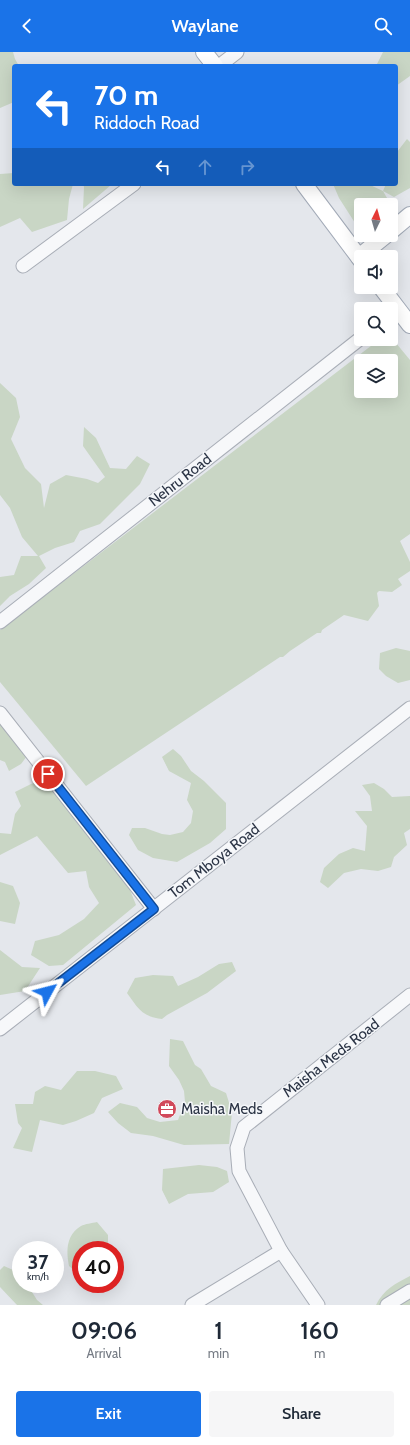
<!DOCTYPE html>
<style>
:root{--surface:#fff;--page:#f6f6f7;--text:#1f2937;--muted:#747a83;--accent:#1a73e8}
body{margin:0;font-family:Cabin,sans-serif;background:var(--page);color:var(--text);height:100vh;display:flex;flex-direction:column;font-size:15px;white-space:nowrap}
*{box-sizing:border-box;margin:0}
p{font-size:13px;color:var(--muted)}
.icon{flex:none;width:22px;height:22px;fill:none;stroke:currentColor;stroke-width:2;stroke-linecap:round;stroke-linejoin:round}
.map{position:relative;height:1253px;overflow:hidden}
.details{display:flex;flex-direction:column;background:var(--surface);flex:1}
.details>*{flex:none}
.top-card{position:absolute;left:12px;top:12px;width:386px;height:122px;border-radius:4px;box-shadow:0 4px 16px #0002;background:#1a73e8;color:#fff;overflow:hidden}
.needle{width:26px;rotate:5deg}
.fabs{position:absolute;left:354px;top:146px;display:grid;gap:8px}
.fabs a{display:grid;place-items:center;width:44px;height:44px;border-radius:4px;background:var(--surface);box-shadow:0 4px 16px #0002;font-size:20px}
.speed{position:absolute;left:12px;top:1189px;display:flex;gap:8px;font-size:20px;font-weight:700;text-align:center}
.speed>*{display:grid;place-content:center;width:52px;height:52px;border-radius:50%;background:var(--surface);box-shadow:0 4px 16px #0002;line-height:1}
.speed small{font-size:10px;font-weight:400}
.speed .limit{border:6px solid #d22;background:#fff;color:#111}
.pin{position:absolute;display:grid;place-items:center;width:34px;height:34px;color:#fff;margin:-17px;border:2px solid #fff;border-radius:50%;box-shadow:0 1px 4px #0007}
.me{position:absolute;width:44px;margin:-22px;rotate:52deg;stroke-linejoin:round;filter:drop-shadow(0 0 3px #0008)}
.turn{display:flex;align-items:center;gap:14px;height:84px;padding:0 16px;font-size:18px}
.turn .icon{width:52px;height:52px;stroke-width:2.5}
.turn b{display:block;font-size:28px;line-height:34px}
.lanes{display:flex;align-items:center;height:38px;padding:0 16px;background:#0003;justify-content:center;gap:20px;direction:ltr}
.lanes .off{opacity:.35}
.eta{display:flex;justify-content:space-evenly;align-items:center;height:68px;text-align:center}
.eta b{font-size:24px;font-weight:600;line-height:28px}
.action{display:flex;gap:8px;margin-top:auto;padding:8px 16px}
.action a{flex:1;height:46px;border-radius:4px;background:var(--accent);color:#fff;font-size:16px;font-weight:600;line-height:46px;text-align:center}
.action a+a{background:var(--page);color:var(--text)}
header{display:flex;justify-content:space-between;align-items:center;height:52px;padding:0 16px;background:var(--accent);color:#fff;font-size:18px;font-weight:600}
.map>svg:first-child{display:block}
.green{fill:#c9d6c5;fill-rule:evenodd}
.lines{fill:none;stroke-linecap:round;stroke-linejoin:round}
.minor-casing{stroke:#a9aeb7;stroke-width:15}
.major-casing{stroke:#a3abb8;stroke-width:18}
.minor{stroke:#f7f8fa;stroke-width:13}
.major{stroke:#fff;stroke-width:16}
.route-casing{stroke:#114b97;stroke-width:10}
.route{stroke:#1a73e8;stroke-width:7}
.labels{text-anchor:middle;dominant-baseline:central;stroke-width:3;stroke-linejoin:round;paint-order:stroke}
.street-label{font-size:15px;fill:#2b3445;stroke:#f4f6f9}
.poi-label{font-size:15px;fill:#2b3445;stroke:#f4f6f9;text-anchor:start}
</style>
<header><svg class="icon" aria-label="back" viewBox="0 0 24 24"><path d="M15 5l-7 7 7 7"/></svg>Waylane<svg class="icon" aria-label="search" viewBox="0 0 24 24"><circle cx="10" cy="10" r="6"/><path d="M15 15l6 6"/></svg></header>
<div class="map">
<svg width="410" height="1253" viewBox="0 0 410 1253">
<rect width="100%" height="100%" fill="#e4e7ec"/>
<!-- green -->
<g class="green">
<path d="M 0,0 L 13,0 L 15,7 L 19,14 L 14,14 L 14,50 L 0,56 Z"/>
<path d="M 383,0 L 410,0 L 410,24 L 396,34 L 396,14 L 376,14 Z"/>
<path d="M 407,87 L 410,90 L 410,136 L 394,145 L 383,139 L 391,153 L 361,153 L 361,173 L 357,174 L 339,146 L 333,132 L 368,132 L 383,139 L 386,132 L 396,132 L 396,105 L 397,100 Z"/>
<path d="M 14,121 L 14,132 L 73,132 L 69,147 L 67,168 L 32,180 L 20,166 L 0,175 L 0,122 Z"/>
<path d="M 83,132 L 110,132 L 111,133 L 83,157 L 84,135 Z"/>
<path d="M 391,285 L 410,308 L 410,482 L 400,489 L 410,510 L 410,519 L 398,527 L 402,533 L 392,540 L 379,539 L 377,541 L 379,554 L 368,569 L 344,563 L 322,578 L 321,581 L 317,581 L 290,599 L 283,605 L 280,605 L 86,734 L 0,630 L 0,578 L 380,287 L 391,287 ZM 361,309 L 391,309 L 391,339 L 361,339 Z"/>
<path d="M 0,331 L 16,346 L 20,365 L 11,387 L 25,416 L 41,432 L 44,456 L 50,432 L 66,423 L 87,427 L 98,431 L 105,425 L 83,394 L 84,375 L 96,386 L 110,416 L 126,417 L 137,404 L 150,412 L 140,432 L 100,472 L 80,479 L 74,490 L 55,496 L 39,504 L 46,516 L 29,532 L 10,544 L 0,554 L 0,525 L 14,523 L 21,504 L 38,504 L 22,485 L 10,456 L 0,443 Z"/>
<path d="M 396,596 L 410,599 L 410,628 L 398,631 L 386,624 L 379,617 L 380,601 Z"/>
<path d="M 0,669 L 27,704 L 21,712 L 9,719 L 5,710 L 0,708 Z"/>
<path d="M 173,697 L 181,704 L 191,719 L 204,729 L 226,751 L 226,777 L 210,791 L 177,810 L 153,806 L 138,798 L 129,783 L 132,776 L 145,776 L 162,782 L 170,783 L 183,780 L 191,771 L 193,759 L 187,748 L 191,731 L 169,719 L 162,705 Z"/>
<path d="M 44,728 L 83,778 L 128,833 L 136,853 L 63,913 L 49,914 L 31,903 L 35,889 L 59,883 L 84,867 L 99,851 L 89,835 L 86,819 L 68,821 L 37,784 L 0,803 L 0,781 L 11,782 L 15,762 L 21,754 L 15,740 L 31,732 Z"/>
<path d="M 374,731 L 384,737 L 392,745 L 410,744 L 410,777 L 404,781 L 407,793 L 394,805 L 391,815 L 378,819 L 361,817 L 344,821 L 328,836 L 320,830 L 324,816 L 339,802 L 353,796 L 365,799 L 367,774 L 355,759 L 372,759 L 370,744 L 362,733 Z"/>
<path d="M 0,830 L 13,834 L 20,851 L 15,872 L 0,869 Z"/>
<path d="M 0,898 L 22,915 L 40,916 L 25,939 L 0,943 Z"/>
<path d="M 232,910 L 236,919 L 207,941 L 167,963 L 162,967 C 142,965 138,956 127,941 L 135,926 L 153,923 L 173,924 L 178,934 L 198,925 L 219,912 Z"/>
<path d="M 170,987 L 183,989 L 195,1013 L 201,1017 L 211,1034 L 226,1041 L 232,1060 L 229,1092 L 184,1093 L 153,1084 L 131,1081 L 118,1071 L 108,1060 L 120,1051 L 137,1055 L 147,1066 L 160,1070 L 178,1068 L 185,1050 L 184,1039 L 179,1028 L 169,1014 Z"/>
<path d="M 77,1019 L 95,1019 L 116,1024 L 123,1037 L 102,1046 L 94,1061 L 76,1069 L 63,1073 L 40,1068 L 32,1100 L 13,1096 L 22,1076 L 18,1071 L 15,1052 L 33,1052 L 35,1040 L 45,1034 L 61,1038 Z"/>
<path d="M 199,1113 L 217,1115 L 227,1119 L 229,1130 L 213,1140 L 188,1142 L 169,1152 L 162,1138 L 163,1117 Z"/>
<path d="M 97,1170 L 108,1183 L 108,1198 L 81,1198 L 81,1224 L 69,1214 C 66,1199 66,1183 81,1174 C 85,1172 92,1171 97,1170 Z"/>
<path d="M 4,1214 L 20,1221 L 21,1223 L 21,1232 L 27,1232 L 37,1248 L 43,1253 L 17,1253 L 0,1235 L 0,1218 Z"/>
<path d="M 410,1224 L 410,1253 L 376,1253 C 383,1238 396,1231 410,1224 Z"/>
</g>
<g class="lines">
<!-- minor casing -->
<g class="minor-casing">
<g id="minor">
<path d="M 219,14 L 237,0"/>
<path d="M 23,214 L 134,132"/>
<path d="M 0,570 L 361,286"/>
<path d="M 0,661 L 154,857"/>
<path d="M 0,977 L 410,656"/>
<path d="M 192,1253 L 281,1199"/>
<path d="M 318,1253 L 281,1199 L 239,1119 L 237,1096 L 244,1075 L 410,943"/>
<path d="M 387,1253 L 410,1239"/>
</g>
</g>
<!-- major casing -->
<g class="major-casing">
<g id="major">
<path d="M 204,0 L 215,14"/>
<path d="M 304,132 L 361,208"/>
<path d="M 391,179 L 410,163"/>
<path d="M 359,205 L 386,183"/>
<path d="M 381,235 L 410,273"/>
</g>
</g>
<!-- minor -->
<use href="#minor" class="minor"/>
<!-- major -->
<use href="#major" class="major"/>
</g>
<g class="lines">
<!-- route casing -->
<g class="route-casing">
<path id="route" d="M 47,940 L 154,857 L 48,722"/>
</g>
<!-- route -->
<use href="#route" class="route"/>
</g>
<!-- icons -->
<defs>
<g id="office-disc" transform="scale(1)"><circle r="9.5" fill="#d1495b" stroke="#f4f6f9"/><path d="M-6-3h4V-5.5h4V-3h4V5H-6ZM-1-4.5V-3h2v-1.5ZM-6 0V1H6V0Z" fill="#fff"/></g>
</defs>
<g fill-rule="evenodd">
<use href="#office-disc" x="167" y="1057"/>
</g>
<g class="labels">
<!-- street labels -->
<g class="street-label">
<text transform="translate(180 428) rotate(-38)">Nehru Road</text>
<text transform="translate(214 809) rotate(-38)">Tom Mboya Road</text>
<text transform="translate(331 1006) rotate(-38)">Maisha Meds Road</text>
</g>
<!-- poi labels -->
<g class="poi-label">
<text x="181" y="1057">Maisha Meds</text>
</g>
</g>
</svg>
<div class="fabs">
<a><svg class="needle" viewBox="-14 -14 28 28"><path d="M0-13l5 13h-10z" fill="#e53935"/><path d="M0 13l5-13h-10z" fill="#747a83"/></svg></a>
<a><svg class="icon" aria-label="sound" viewBox="0 0 24 24"><path d="M4 9h4l5-4v14l-5-4H4zM17 9q2 3 0 6"/></svg></a>
<a><svg class="icon" aria-label="search" viewBox="0 0 24 24"><circle cx="10" cy="10" r="6"/><path d="M15 15l6 6"/></svg></a>
<a><svg class="icon" aria-label="layers" viewBox="0 0 24 24"><path d="M12 4l9 5-9 5-9-5zM3 14l9 5 9-5"/></svg></a>
</div>
<div class="speed"><div>37<small>km/h</small></div><div class="limit">40</div></div>
<div class="pin" style="left:48px;top:722px;background:#d93025"><svg class="icon" aria-label="arrive" viewBox="0 0 24 24"><path d="M6 21V4h12l-3 4 3 4H6"/></svg></div>
<svg class="me" style="left:47px;top:940px" viewBox="-20 -20 40 40"><path d="M0-17L14 15 0 8-14 15z" fill="#1a73e8" stroke="#fff" stroke-width="4"/></svg>
<div class="top-card">
<div class="turn"><svg class="icon" aria-label="left" viewBox="0 0 24 24"><path d="M17 20v-9H6M10 6l-5 5 5 5"/></svg><div><b>70 m</b>Riddoch Road</div></div>
<div class="lanes"><svg class="icon" aria-label="left" viewBox="0 0 24 24"><path d="M17 20v-9H6M10 6l-5 5 5 5"/></svg><svg class="icon off" aria-label="ahead" viewBox="0 0 24 24"><path d="M12 20V5M6 11l6-6 6 6"/></svg><svg class="icon off" aria-label="right" viewBox="0 0 24 24"><path d="M7 20v-9h11M14 6l5 5-5 5"/></svg></div>
</div>
</div>
<section class="details">
<div class="eta">
<div><b>09:06</b><p>Arrival</p></div>
<div><b>1</b><p>min</p></div>
<div><b>160</b><p>m</p></div>
</div>
<div class="action"><a>Exit</a><a>Share</a></div>
</section>
